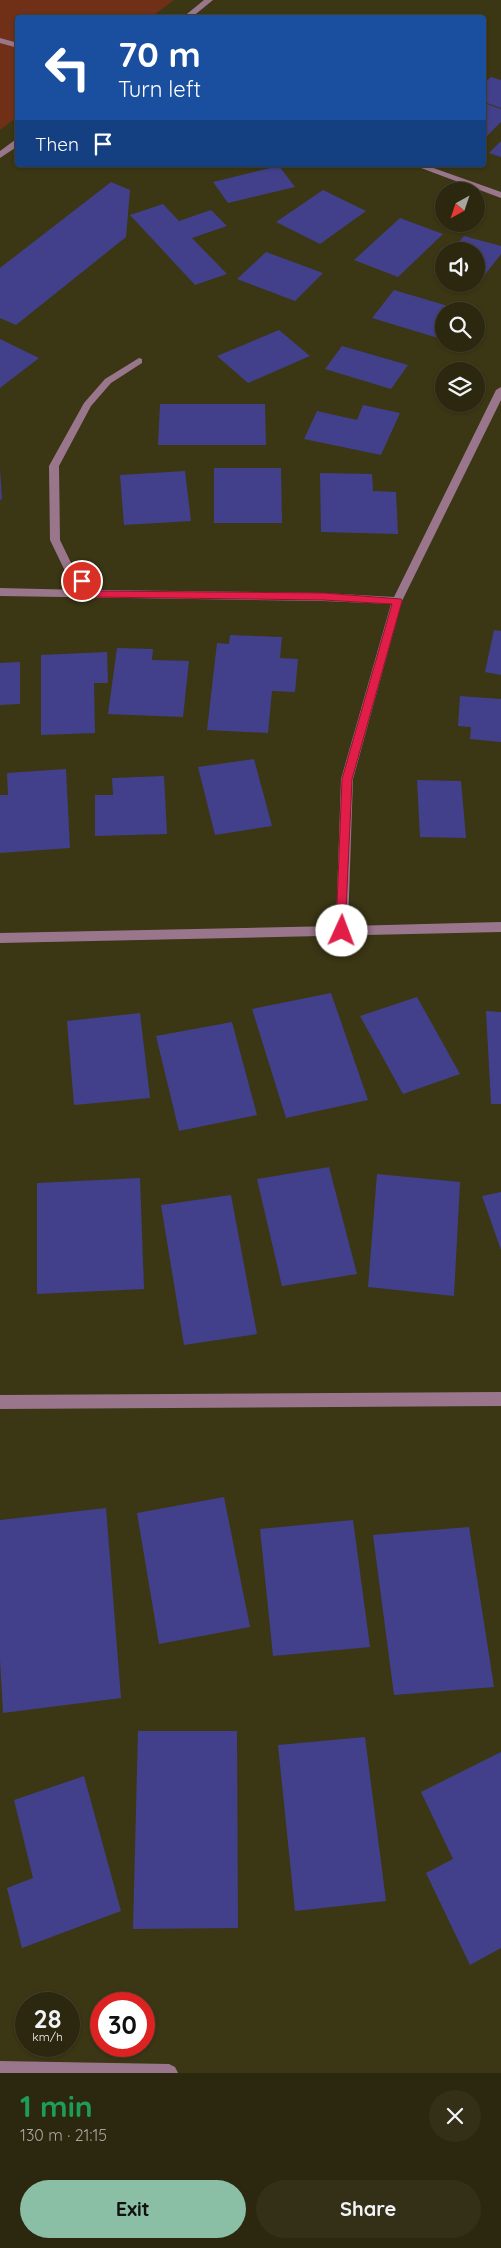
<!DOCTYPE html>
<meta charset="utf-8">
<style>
:root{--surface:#2c280f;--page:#343018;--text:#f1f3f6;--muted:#a6a69e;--line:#48442f;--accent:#8abfa5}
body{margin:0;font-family:Quicksand,sans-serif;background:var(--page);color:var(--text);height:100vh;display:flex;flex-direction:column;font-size:19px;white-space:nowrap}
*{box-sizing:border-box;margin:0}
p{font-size:16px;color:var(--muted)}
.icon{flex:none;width:28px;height:28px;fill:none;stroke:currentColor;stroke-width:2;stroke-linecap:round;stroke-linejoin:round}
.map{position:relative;height:2073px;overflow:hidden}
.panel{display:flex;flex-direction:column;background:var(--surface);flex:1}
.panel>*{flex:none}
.hud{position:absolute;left:15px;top:15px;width:471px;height:152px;border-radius:5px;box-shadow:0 1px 4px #0004,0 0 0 1px var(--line);background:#1a4fa0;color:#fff;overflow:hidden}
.needle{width:32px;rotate:220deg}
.buttons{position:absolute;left:435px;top:182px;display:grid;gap:10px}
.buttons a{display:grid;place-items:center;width:50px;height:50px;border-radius:50%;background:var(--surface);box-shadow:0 1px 4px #0004,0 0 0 1px var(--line);font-size:25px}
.speed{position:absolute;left:15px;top:1992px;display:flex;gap:10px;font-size:25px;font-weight:700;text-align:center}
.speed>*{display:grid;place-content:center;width:65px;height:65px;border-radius:50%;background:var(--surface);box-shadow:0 1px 4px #0004,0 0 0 1px var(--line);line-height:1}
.speed small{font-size:12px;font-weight:400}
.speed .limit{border:8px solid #d22;background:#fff;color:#111}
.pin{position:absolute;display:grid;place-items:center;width:42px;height:42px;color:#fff;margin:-21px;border:2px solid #fff;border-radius:50%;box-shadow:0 1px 5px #0007}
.me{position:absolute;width:55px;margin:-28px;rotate:2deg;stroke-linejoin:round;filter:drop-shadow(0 0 4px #0008)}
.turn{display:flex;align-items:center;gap:18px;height:105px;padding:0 20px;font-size:22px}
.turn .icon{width:65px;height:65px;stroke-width:2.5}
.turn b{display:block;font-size:35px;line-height:42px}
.then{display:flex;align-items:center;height:48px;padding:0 20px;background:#0003;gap:10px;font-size:19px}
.round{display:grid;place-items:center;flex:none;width:52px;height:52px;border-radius:26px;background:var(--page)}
.overview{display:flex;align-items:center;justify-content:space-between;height:85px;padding:0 20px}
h1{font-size:30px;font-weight:800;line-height:38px;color:#1e9e55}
.primary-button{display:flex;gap:10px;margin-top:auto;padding:10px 20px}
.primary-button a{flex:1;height:58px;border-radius:30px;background:var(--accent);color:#111;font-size:20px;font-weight:800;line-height:58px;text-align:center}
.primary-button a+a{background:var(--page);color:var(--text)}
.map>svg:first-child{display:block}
.green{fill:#703017}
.building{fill:#42408a}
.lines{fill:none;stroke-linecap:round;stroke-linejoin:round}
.minor{fill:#9a768d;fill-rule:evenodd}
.route{fill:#e11d48;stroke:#92132f}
</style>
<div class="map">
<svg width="501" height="2073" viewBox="0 0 501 2073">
<rect width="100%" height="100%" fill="#3b3614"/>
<!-- green -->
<path class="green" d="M 0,0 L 174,0 L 151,17 L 18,18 L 17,117 L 0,130 Z"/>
<!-- building -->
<g class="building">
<path d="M 491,77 L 501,80 L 501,108 L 484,102 L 484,83 Z"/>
<path d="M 484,103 L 501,109 L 501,122 L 484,139 Z"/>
<path d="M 501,141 L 501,157 L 489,153 Z"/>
<path d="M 279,166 L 295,187 L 228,203 L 213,182 Z"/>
<path d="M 111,182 L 130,190 L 126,237 L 16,325 L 0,318 L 0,268 Z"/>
<path d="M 323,190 L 366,211 L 320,244 L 276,222 Z"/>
<path d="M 163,204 L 179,221 L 211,210 L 227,226 L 192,238 L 227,274 L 195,285 L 130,215 Z"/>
<path d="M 400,218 L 443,234 L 398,277 L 354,260 Z"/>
<path d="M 464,236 L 501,246 L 501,254 L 476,286 L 469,284 L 476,284 L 476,251 L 451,251 Z"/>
<path d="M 266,252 L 323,273 L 295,301 L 237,279 Z"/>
<path d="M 444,261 L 444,276 L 434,273 Z"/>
<path d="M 394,290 L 458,309 L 457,311 L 444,311 L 444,329 L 438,338 L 372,318 Z"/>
<path d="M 279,330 L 310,356 L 248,383 L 217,356 Z"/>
<path d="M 0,339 L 39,358 L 0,388 Z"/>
<path d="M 342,346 L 408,365 L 391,389 L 325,369 Z"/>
<path d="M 160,404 L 265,404 L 266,445 L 158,445 Z"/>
<path d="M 363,405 L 400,413 L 381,455 L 304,439 L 317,411 L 357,420 Z"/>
<path d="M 0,468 L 2,499 L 0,500 Z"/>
<path d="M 214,468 L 281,468 L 282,523 L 214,523 Z"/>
<path d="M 185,471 L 191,521 L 124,525 L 120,475 Z"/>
<path d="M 320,473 L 372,474 L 373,491 L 396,492 L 398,534 L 321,532 Z"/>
<path d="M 494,630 L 501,631 L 501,675 L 485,672 Z"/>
<path d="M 230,635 L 282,637 L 280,658 L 298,659 L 295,692 L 272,691 L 268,733 L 207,730 L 217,643 L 229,644 Z"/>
<path d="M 117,648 L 153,649 L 152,660 L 189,661 L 183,717 L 108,714 Z"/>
<path d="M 107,652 L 108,683 L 94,683 L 95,733 L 41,735 L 41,655 Z"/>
<path d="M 20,662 L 20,704 L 0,705 L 0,663 Z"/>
<path d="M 460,696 L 501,699 L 501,742 L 470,739 L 471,727 L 458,726 Z"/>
<path d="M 254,759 L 272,826 L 215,835 L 198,767 Z"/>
<path d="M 66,769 L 70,848 L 0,853 L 0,795 L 8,795 L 7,773 Z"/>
<path d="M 164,776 L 167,834 L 95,836 L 95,795 L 113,795 L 112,778 Z"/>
<path d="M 417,780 L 461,781 L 466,838 L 420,837 Z"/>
<path d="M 331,993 L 368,1100 L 286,1118 L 252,1009 Z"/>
<path d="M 417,997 L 460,1074 L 403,1094 L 360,1016 Z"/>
<path d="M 486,1011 L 501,1012 L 501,1104 L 491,1104 Z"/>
<path d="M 140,1013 L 150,1098 L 74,1105 L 67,1021 Z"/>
<path d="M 232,1022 L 257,1115 L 179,1131 L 156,1036 Z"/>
<path d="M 329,1167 L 357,1274 L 282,1286 L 257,1179 Z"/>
<path d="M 377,1174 L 460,1182 L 454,1296 L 368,1287 Z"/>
<path d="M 140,1178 L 144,1289 L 37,1294 L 37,1183 Z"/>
<path d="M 501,1192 L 501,1250 L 482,1196 Z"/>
<path d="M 231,1195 L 257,1334 L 184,1345 L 161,1205 Z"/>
<path d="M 224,1497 L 250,1627 L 159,1644 L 137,1513 Z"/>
<path d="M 106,1508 L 121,1698 L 3,1713 L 0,1660 L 0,1520 Z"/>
<path d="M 353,1520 L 370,1647 L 273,1656 L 260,1529 Z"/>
<path d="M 469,1527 L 494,1687 L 394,1695 L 373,1535 Z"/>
<path d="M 138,1731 L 237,1731 L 238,1928 L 133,1929 Z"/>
<path d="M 365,1737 L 386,1901 L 295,1911 L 278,1745 Z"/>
<path d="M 501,1752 L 501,1948 L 470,1965 L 426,1873 L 453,1859 L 421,1792 Z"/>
<path d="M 84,1776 L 121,1911 L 22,1948 L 7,1888 L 33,1878 L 14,1800 Z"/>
</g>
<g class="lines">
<!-- minor -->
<g class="minor">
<path d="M 204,0 L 213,0 L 191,18 L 182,18 Z"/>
<path d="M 0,38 L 18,43 L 18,48 L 0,43 Z"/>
<path d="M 15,140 L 18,140 L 18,146 L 0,158 L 0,151 Z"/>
<path d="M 413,165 L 425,165 L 501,192 L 501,198 Z"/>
<path d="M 139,358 L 142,359 L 142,363 L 111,383 L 91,406 L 59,466 L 60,540 L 73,567 L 96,590 L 323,593 L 394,597 L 496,390 L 501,387 L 501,400 L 402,601 L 353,779 L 348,926 L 501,922 L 501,932 L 0,943 L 0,933 L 336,926 L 341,779 L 391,604 L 323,601 L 0,596 L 0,588 L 83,590 L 65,571 L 50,540 L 49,466 L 84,403 L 105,379 Z"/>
<path d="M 501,1392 L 501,1406 L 0,1409 L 0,1395 Z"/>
<path d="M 0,2061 L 169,2064 L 175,2067 L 178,2073 L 0,2073 Z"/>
</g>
</g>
<!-- route -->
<path class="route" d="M 82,578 L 97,591 L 323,593 L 401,599 L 402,601 L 352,779 L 345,934 L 338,934 L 336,931 L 342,779 L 392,604 L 323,600 L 94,597 L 78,584 L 77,581 Z"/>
</svg>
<div class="buttons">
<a><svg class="needle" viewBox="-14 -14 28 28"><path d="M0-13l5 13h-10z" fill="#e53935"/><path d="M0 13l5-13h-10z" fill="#a6a69e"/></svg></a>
<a><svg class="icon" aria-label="sound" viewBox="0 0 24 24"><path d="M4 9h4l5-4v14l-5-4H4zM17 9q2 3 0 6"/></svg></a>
<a><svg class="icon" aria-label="search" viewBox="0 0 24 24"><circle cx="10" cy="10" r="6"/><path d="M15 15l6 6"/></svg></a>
<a><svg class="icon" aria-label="layers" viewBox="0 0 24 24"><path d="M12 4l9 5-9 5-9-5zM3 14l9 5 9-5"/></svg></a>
</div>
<div class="speed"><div>28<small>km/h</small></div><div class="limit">30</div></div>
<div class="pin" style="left:82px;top:581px;background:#d93025"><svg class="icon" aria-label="arrive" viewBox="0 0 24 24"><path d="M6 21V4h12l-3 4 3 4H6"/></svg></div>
<svg class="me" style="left:342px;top:931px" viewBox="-20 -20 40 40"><circle r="19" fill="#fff"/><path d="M0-13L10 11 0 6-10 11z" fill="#e11d48"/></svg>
<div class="hud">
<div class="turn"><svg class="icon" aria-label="left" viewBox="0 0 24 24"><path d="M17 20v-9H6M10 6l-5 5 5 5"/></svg><div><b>70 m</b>Turn left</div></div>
<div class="then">Then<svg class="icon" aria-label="arrive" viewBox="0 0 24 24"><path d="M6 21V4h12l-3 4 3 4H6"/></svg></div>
</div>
</div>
<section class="panel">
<div class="overview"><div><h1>1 min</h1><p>130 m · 21:15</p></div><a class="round"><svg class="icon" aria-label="close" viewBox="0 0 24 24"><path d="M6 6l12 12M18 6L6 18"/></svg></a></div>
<div class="primary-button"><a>Exit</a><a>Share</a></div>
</section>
